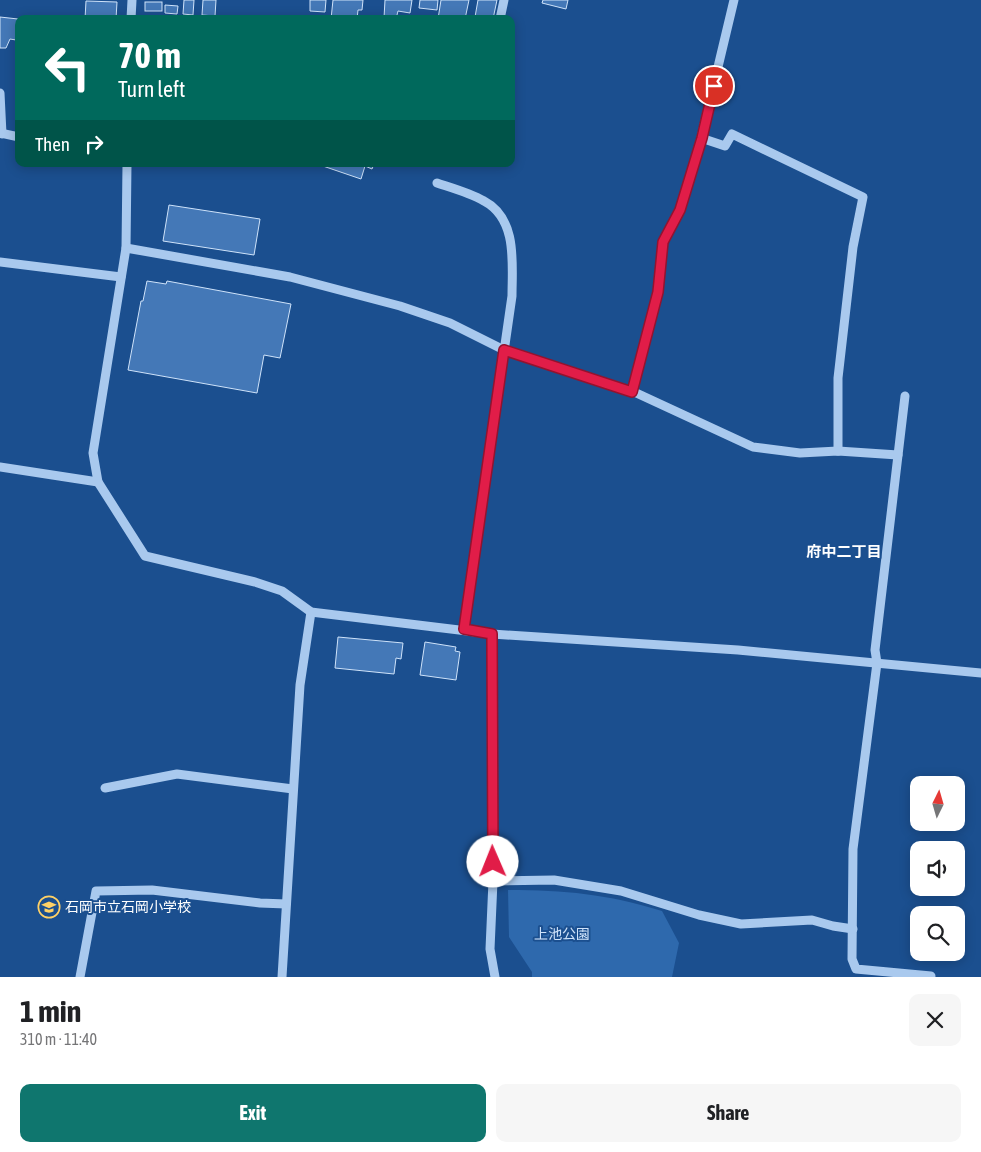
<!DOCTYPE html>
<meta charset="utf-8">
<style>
:root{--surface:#fff;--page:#f6f6f6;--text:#202124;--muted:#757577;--accent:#0f766e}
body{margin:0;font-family:"Asap Condensed","Noto Sans JP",sans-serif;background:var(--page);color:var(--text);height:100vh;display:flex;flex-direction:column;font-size:19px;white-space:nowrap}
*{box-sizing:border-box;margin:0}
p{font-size:16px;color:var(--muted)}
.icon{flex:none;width:28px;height:28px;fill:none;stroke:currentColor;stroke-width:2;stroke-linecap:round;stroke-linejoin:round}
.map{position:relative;height:977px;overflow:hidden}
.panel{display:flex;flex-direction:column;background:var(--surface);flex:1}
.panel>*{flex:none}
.banner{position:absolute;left:15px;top:15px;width:500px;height:152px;border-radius:10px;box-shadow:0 2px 12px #0003;background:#00695c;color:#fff;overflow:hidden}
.needle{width:32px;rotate:5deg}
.controls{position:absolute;left:910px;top:776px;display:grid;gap:10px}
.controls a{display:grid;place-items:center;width:55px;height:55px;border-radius:10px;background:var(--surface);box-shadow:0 2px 12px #0003;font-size:25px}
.pin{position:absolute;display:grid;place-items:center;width:42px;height:42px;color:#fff;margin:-21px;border:2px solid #fff;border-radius:50%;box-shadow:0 1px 5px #0007}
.me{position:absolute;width:55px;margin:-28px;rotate:359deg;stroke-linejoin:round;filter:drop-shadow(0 0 4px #0008)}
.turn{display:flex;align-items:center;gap:18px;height:105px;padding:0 20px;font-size:22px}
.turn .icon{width:65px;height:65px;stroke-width:2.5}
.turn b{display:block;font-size:35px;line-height:42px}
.then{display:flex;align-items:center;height:48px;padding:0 20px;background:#0003;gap:10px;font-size:19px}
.round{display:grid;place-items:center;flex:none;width:52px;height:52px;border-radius:10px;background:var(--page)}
.headline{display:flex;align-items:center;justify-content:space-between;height:85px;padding:0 20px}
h1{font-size:30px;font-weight:700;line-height:38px}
.action{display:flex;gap:10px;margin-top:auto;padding:10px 20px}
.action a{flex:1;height:58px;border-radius:10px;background:var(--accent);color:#fff;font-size:20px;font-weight:700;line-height:58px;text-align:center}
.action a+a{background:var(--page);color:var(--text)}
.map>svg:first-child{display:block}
.green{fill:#2e69ad}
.building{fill:#4478b7;stroke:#cfe3fa}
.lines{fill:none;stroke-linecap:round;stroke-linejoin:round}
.minor{stroke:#a9c9ee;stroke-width:9}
.route-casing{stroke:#92132f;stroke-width:12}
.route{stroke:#e11d48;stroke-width:9}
.labels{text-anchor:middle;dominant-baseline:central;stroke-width:4;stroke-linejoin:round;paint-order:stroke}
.poi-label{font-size:14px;fill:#fff;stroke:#1b4f8f;text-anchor:start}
.park-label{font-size:14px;fill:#cfe3fa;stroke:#1b4f8f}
.neighbourhood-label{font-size:15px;font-weight:bold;fill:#fff;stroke:#1b4f8f}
</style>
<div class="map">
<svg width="981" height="977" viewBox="0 0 981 977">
<rect width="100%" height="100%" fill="#1b4f8f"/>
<!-- green -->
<path class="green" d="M 508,890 C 565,890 607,894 662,911 L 679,943 L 672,977 L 532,977 L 532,972 L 509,937 Z"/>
<!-- building -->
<g class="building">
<path d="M 184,0 L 194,0 L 193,15 L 183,14 Z"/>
<path d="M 203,0 L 216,0 L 215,16 L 202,15 Z"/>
<path d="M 310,0 L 326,0 L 325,12 L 310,11 Z"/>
<path d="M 333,0 L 363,0 L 362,10 L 358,10 L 357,19 L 331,19 Z"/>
<path d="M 385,0 L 412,0 L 410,13 L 398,11 L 396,19 L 384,18 Z"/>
<path d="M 420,0 L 438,0 L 437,10 L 419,8 Z"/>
<path d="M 441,0 L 469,0 L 465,19 L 438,19 Z"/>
<path d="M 478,0 L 497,0 L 493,19 L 475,17 Z"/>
<path d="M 543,0 L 568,0 L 566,9 L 542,3 Z"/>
<path d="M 86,1 L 117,2 L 116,19 L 85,19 Z"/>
<rect x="145" y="2" width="17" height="9"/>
<path d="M 165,5 L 178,6 L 177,14 L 165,13 Z"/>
<path d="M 0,17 L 18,19 L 16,40 L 10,39 L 6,48 L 0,48 Z"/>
<path d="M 317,164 L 374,164 L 372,169 L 365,166 L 361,179 Z"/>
<path d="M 169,205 L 260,219 L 254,255 L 163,241 Z"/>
<path d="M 147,281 L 166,284 L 167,281 L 291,304 L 280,358 L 264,355 L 257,393 L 128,370 L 141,301 L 143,301 Z"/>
<path d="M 338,637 L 403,643 L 401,659 L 396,658 L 394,674 L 335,668 Z"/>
<path d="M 425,642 L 456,647 L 455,651 L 460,652 L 456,680 L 420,675 Z"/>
</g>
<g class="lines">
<!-- minor -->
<g class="minor">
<path d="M 131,19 L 132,0"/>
<path d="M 500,19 L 504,0"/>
<path d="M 0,93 L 2,134"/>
<path d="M 0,133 L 19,137"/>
<path d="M 701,138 L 725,146 L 732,134 L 863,197 L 853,247 L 838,378 L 838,451"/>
<path d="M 127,164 L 126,248 L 93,453 L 98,482 L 145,556 L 255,582 L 282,591 L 311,612 L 492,634 L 738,650 L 981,673"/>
<path d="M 437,183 C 452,188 470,193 484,201 C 518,219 512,264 512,296 L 464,629"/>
<path d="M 126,248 L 290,277 L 400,306 L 450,323 L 504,350 L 632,391 L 658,293 L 663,242 L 680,210 L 701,138 L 734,0"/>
<path d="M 0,262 L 121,277"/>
<path d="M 632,391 L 753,447 L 800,453 L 838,451 L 898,455"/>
<path d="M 905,396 L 875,650 L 877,663 L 853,849 L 852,959 L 856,969 L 931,976"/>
<path d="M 0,467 L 98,482"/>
<path d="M 492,634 L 493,881 L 490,949 L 495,977"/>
<path d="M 105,788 L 177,774 L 293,789"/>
<path d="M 493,881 L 554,880 L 621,891 L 699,915 L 741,924 L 812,920 L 833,926 L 853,929"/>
<path d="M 80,977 L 96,891 L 152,890 L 260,903 L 286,904"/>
<path d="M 282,977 L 300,685 L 311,612"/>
</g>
</g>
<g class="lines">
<!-- route casing -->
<g class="route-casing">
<path id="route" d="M 493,862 L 492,634 L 464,629 L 504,350 L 632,392 L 658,292 L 663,242 L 680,210 L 702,138 L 714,86"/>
</g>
<!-- route -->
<use href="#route" class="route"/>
</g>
<!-- icons -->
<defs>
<g id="school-ring" transform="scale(1.125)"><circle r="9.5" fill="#1b4f8f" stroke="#ffd166" stroke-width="1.5"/><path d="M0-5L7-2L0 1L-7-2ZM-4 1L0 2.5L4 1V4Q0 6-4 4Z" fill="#ffd166"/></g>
</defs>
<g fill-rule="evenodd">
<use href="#school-ring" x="49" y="907"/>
</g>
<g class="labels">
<!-- poi labels -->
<g class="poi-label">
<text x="65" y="907">石岡市立石岡小学校</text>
</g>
<!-- park labels -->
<g class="park-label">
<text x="562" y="934">上池公園</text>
</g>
<!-- neighbourhood labels -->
<g class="neighbourhood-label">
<text x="844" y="551">府中二丁目</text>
</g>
</g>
</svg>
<div class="controls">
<a><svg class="needle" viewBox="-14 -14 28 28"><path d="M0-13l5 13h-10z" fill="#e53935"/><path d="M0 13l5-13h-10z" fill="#757577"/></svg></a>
<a><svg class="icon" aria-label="sound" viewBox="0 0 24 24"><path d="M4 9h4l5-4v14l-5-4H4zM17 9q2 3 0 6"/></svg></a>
<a><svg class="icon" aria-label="search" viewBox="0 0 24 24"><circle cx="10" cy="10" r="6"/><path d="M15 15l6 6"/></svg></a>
</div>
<div class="pin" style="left:714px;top:86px;background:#d93025"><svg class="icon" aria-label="arrive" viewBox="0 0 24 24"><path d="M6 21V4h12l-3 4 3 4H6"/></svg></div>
<svg class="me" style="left:493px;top:862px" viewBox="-20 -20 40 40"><circle r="19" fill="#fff"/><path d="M0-13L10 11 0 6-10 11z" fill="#e11d48"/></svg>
<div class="banner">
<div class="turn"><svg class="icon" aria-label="left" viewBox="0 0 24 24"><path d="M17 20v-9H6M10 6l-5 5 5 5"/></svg><div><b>70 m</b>Turn left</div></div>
<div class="then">Then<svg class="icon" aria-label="right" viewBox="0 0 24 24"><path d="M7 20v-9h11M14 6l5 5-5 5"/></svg></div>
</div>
</div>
<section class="panel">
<div class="headline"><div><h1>1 min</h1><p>310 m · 11:40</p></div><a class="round"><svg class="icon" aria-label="close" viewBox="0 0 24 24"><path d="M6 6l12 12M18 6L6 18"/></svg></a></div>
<div class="action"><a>Exit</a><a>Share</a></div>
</section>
